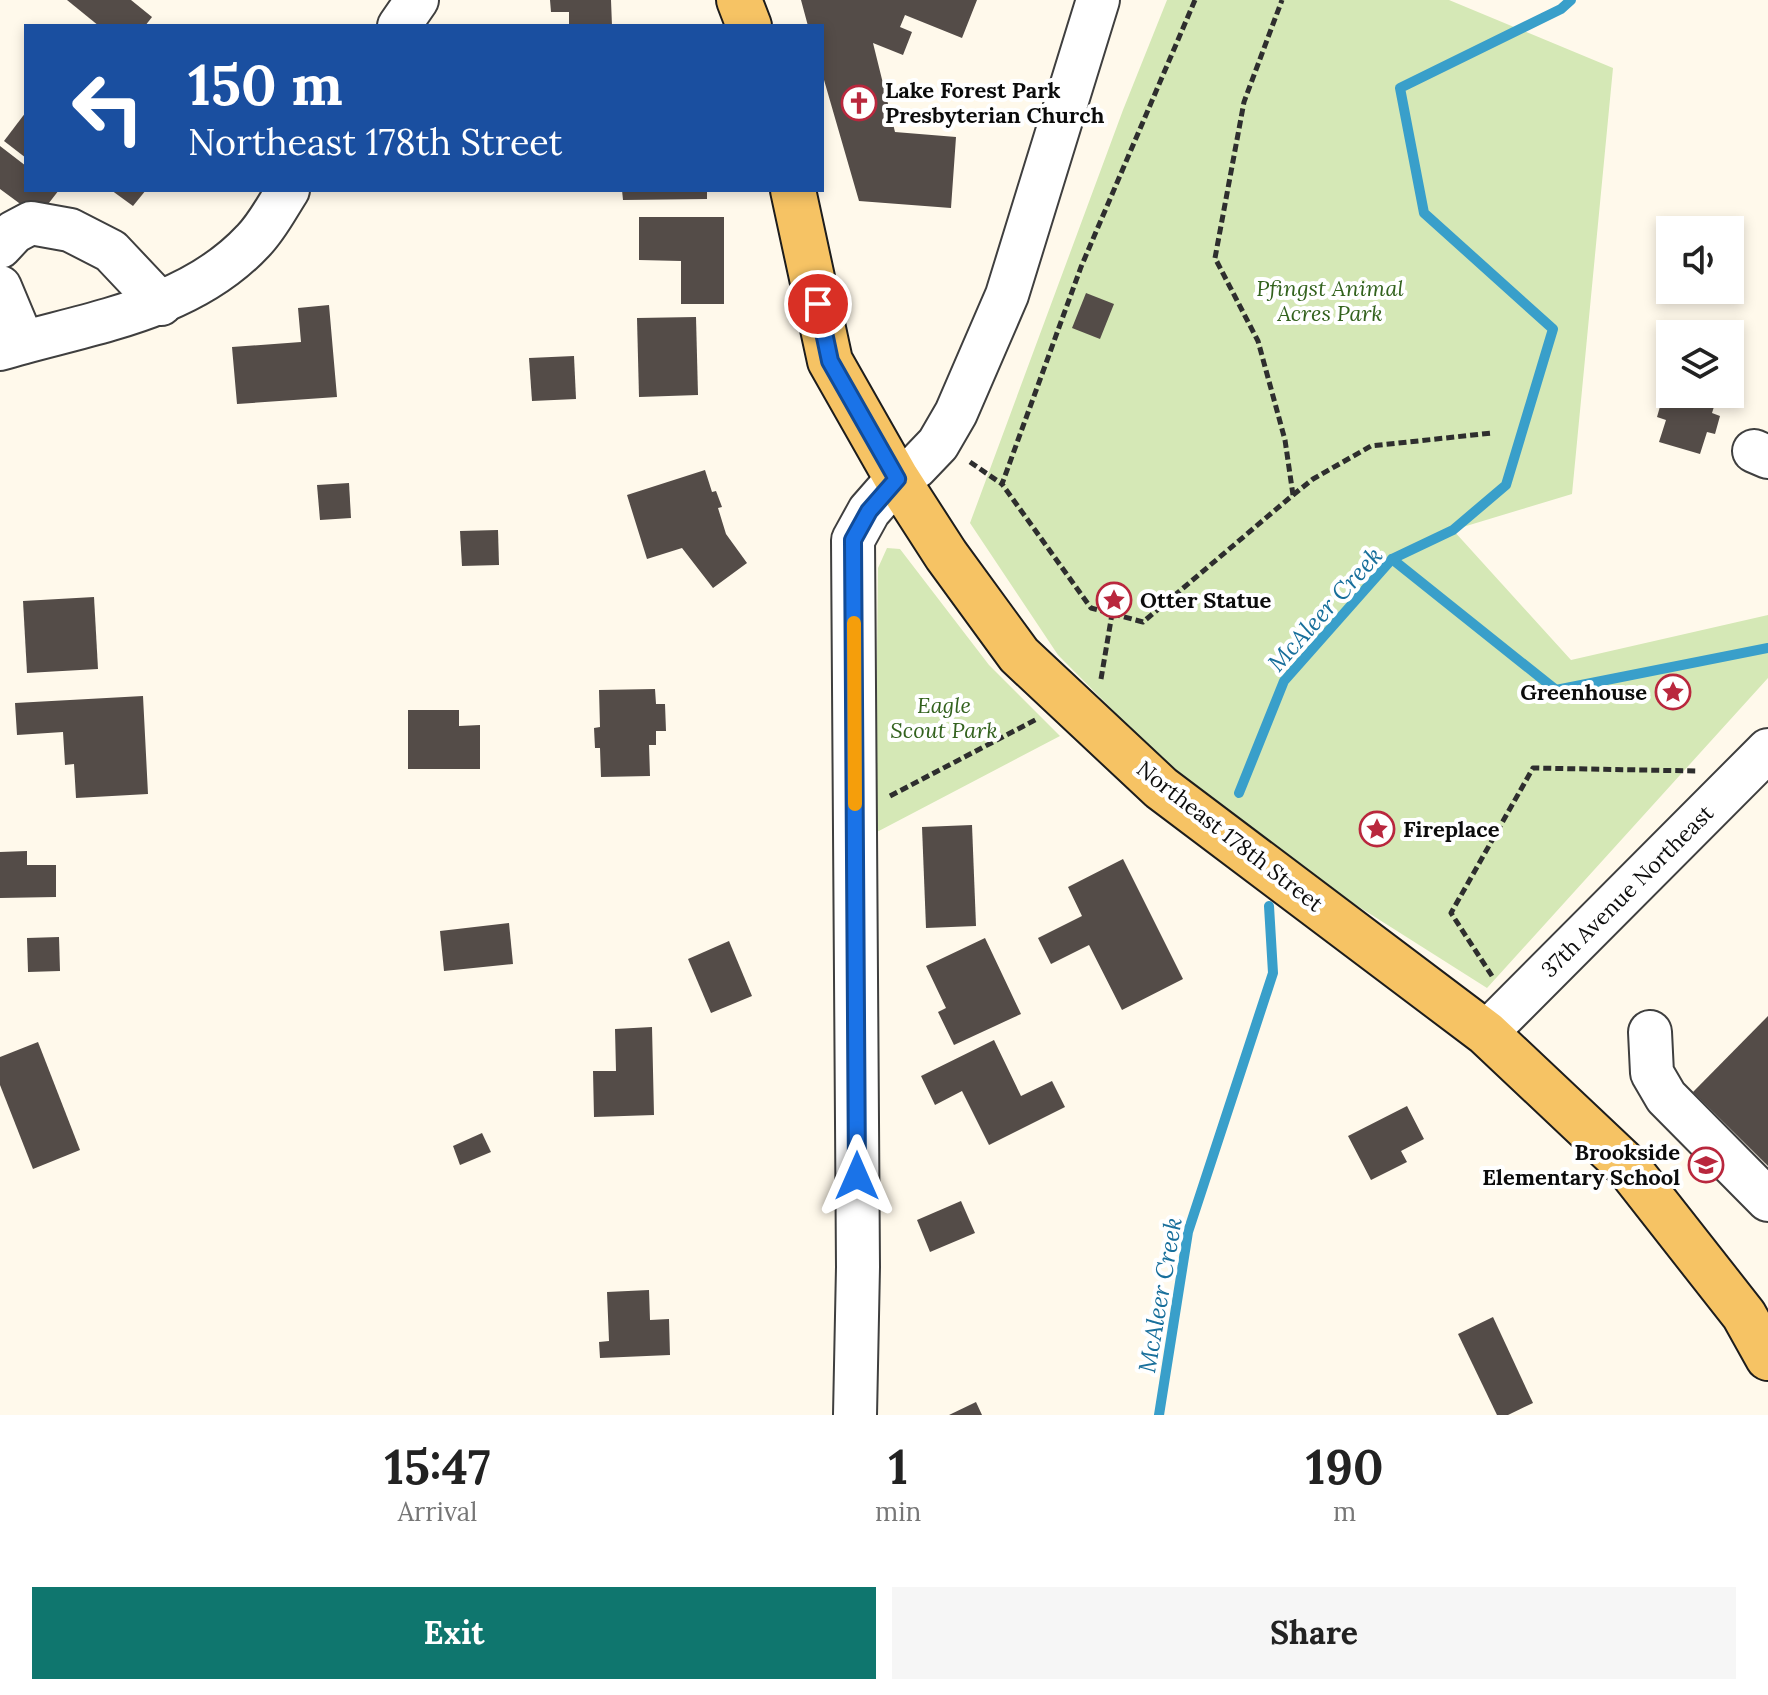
<!DOCTYPE html>
<style>
:root{--surface:#fff;--page:#f6f6f6;--text:#222;--muted:#767676;--accent:#0f766e}
body{margin:0;font-family:Lora,serif;background:var(--page);color:var(--text);height:100vh;display:flex;flex-direction:column;font-size:30px;white-space:nowrap}
*{box-sizing:border-box;margin:0}
p{font-size:26px;color:var(--muted)}
.icon{flex:none;width:44px;height:44px;fill:none;stroke:currentColor;stroke-width:2;stroke-linecap:round;stroke-linejoin:round}
.map{position:relative;height:1415px;overflow:hidden}
.sheet{display:flex;flex-direction:column;background:var(--surface);flex:1}
.sheet>*{flex:none}
.top-card{position:absolute;left:24px;top:24px;width:800px;height:168px;border-radius:0px;box-shadow:0 4px 12px #0003;background:#1a4fa0;color:#fff;overflow:hidden}
.fabs{position:absolute;left:1656px;top:216px;display:grid;gap:16px}
.fabs a{display:grid;place-items:center;width:88px;height:88px;border-radius:0px;background:var(--surface);box-shadow:0 4px 12px #0003;font-size:40px}
.pin{position:absolute;display:grid;place-items:center;width:68px;height:68px;color:#fff;margin:-34px;border:4px solid #fff;border-radius:50%;box-shadow:0 2px 8px #0007}
.me{position:absolute;width:88px;margin:-44px;rotate:0deg;stroke-linejoin:round;filter:drop-shadow(0 0 6px #0008)}
.turn{display:flex;align-items:center;gap:28px;height:168px;padding:0 32px;font-size:36px}
.turn .icon{width:104px;height:104px;stroke-width:2.5}
.turn b{display:block;font-size:56px;line-height:68px}
.eta{display:flex;justify-content:space-evenly;align-items:center;height:136px;text-align:center}
.eta b{font-size:48px;font-weight:700;line-height:56px}
.action{display:flex;gap:16px;margin-top:auto;padding:16px 32px}
.action a{flex:1;height:92px;border-radius:0px;background:var(--accent);color:#fff;font-size:32px;font-weight:700;line-height:92px;text-align:center}
.action a+a{background:var(--page);color:var(--text)}
.map>svg:first-child{display:block}
.green{fill:#d5e8b6}
.lines{fill:none;stroke-linecap:round;stroke-linejoin:round}
.stream{stroke:#399fca;stroke-width:10}
.building{fill:#544c48}
.minor-casing{stroke:#3f3f3f;stroke-width:46}
.major-casing{stroke:#1d1d1d;stroke-width:48}
.path{stroke:#2e2e2e;stroke-width:5;stroke-dasharray:8 4;stroke-linecap:butt}
.minor{stroke:#fff;stroke-width:42}
.major{stroke:#f6c364;stroke-width:44}
.route-casing{stroke:#114b97;stroke-width:20}
.route{stroke:#1a73e8;stroke-width:14}
.slow{stroke:#f59e0b;stroke-width:14}
.labels{text-anchor:middle;dominant-baseline:central;stroke-width:8;stroke-linejoin:round;paint-order:stroke}
.poi-label{font-size:22px;font-weight:bold;fill:#0c0c0c;stroke:#fff;text-anchor:start}
.park-label{font-size:22px;font-style:italic;fill:#33621e;stroke:#fff}
.street-label{font-size:22px;fill:#0c0c0c;stroke:#fff}
.water-label{font-size:24px;font-style:italic;fill:#186f9b;stroke:#fff}
</style>
<div class="map">
<svg width="1768" height="1415" viewBox="0 0 1768 1415">
<rect width="100%" height="100%" fill="#fff9eb"/>
<!-- green -->
<g class="green">
<path d="M 1167,0 L 1449,0 L 1613,68 L 1572,494 L 1453,530 L 1571,660 L 1768,615 L 1768,678 L 1487,988 L 1222,820 L 1058,655 L 970,523 L 1123,110 Z"/>
<path d="M 887,548 L 900,549 L 989,665 L 1060,736 L 875,833 L 878,568 Z"/>
</g>
<g class="lines">
<!-- stream -->
<g class="stream">
<path d="M 1392,559 L 1556,690 L 1768,648"/>
<path d="M 1239,793 L 1284,681 L 1392,559 L 1453,530 L 1506,485 L 1553,329 L 1424,213 L 1400,88 L 1561,9 L 1571,0"/>
<path d="M 1159,1415 L 1188,1232 L 1273,973 L 1269,906"/>
</g>
</g>
<!-- building -->
<g class="building">
<path d="M 67,0 L 131,0 L 152,17 L 145,26 L 99,26 Z"/>
<path d="M 550,0 L 611,0 L 612,26 L 569,26 L 569,12 L 551,12 Z"/>
<path d="M 801,0 L 977,0 L 962,38 L 905,15 L 900,27 L 912,32 L 903,55 L 873,43 L 895,132 L 956,137 L 951,208 L 859,201 L 822,73 L 822,26 L 808,26 Z"/>
<path d="M 26,112 L 26,158 L 4,141 Z"/>
<path d="M 0,146 L 26,166 L 26,190 L 59,190 L 38,217 L 0,189 Z"/>
<path d="M 111,190 L 146,190 L 133,206 Z"/>
<path d="M 622,190 L 707,190 L 707,199 L 623,200 Z"/>
<path d="M 639,217 L 724,217 L 724,304 L 681,304 L 681,261 L 639,260 Z"/>
<path d="M 1086,293 L 1114,304 L 1100,339 L 1072,328 Z"/>
<path d="M 329,305 L 337,397 L 237,404 L 232,347 L 301,342 L 298,308 Z"/>
<path d="M 696,317 L 698,395 L 639,397 L 637,318 Z"/>
<path d="M 574,356 L 576,399 L 532,401 L 529,358 Z"/>
<path d="M 1669,375 L 1670,394 L 1718,394 L 1712,413 L 1720,416 L 1715,434 L 1707,432 L 1700,454 L 1659,442 L 1666,420 L 1657,417 Z"/>
<path d="M 705,470 L 712,492 L 716,491 L 722,507 L 718,508 L 726,534 L 747,563 L 713,588 L 682,548 L 647,559 L 627,495 Z"/>
<path d="M 349,483 L 351,518 L 320,520 L 317,485 Z"/>
<path d="M 498,530 L 499,565 L 462,566 L 460,531 Z"/>
<path d="M 94,597 L 98,669 L 27,673 L 23,601 Z"/>
<path d="M 655,689 L 656,704 L 665,704 L 666,731 L 656,731 L 656,745 L 649,745 L 650,776 L 601,777 L 600,748 L 595,748 L 594,728 L 600,727 L 599,690 Z"/>
<path d="M 143,696 L 148,794 L 76,798 L 74,764 L 65,765 L 63,732 L 17,735 L 15,703 Z"/>
<path d="M 408,710 L 459,710 L 459,726 L 480,725 L 480,769 L 408,769 Z"/>
<path d="M 972,825 L 976,926 L 926,928 L 922,827 Z"/>
<path d="M 27,851 L 27,865 L 56,865 L 56,897 L 0,898 L 0,852 Z"/>
<path d="M 1123,859 L 1183,979 L 1122,1010 L 1089,945 L 1051,964 L 1038,938 L 1082,916 L 1068,887 Z"/>
<path d="M 509,923 L 513,964 L 444,971 L 440,931 Z"/>
<path d="M 59,937 L 60,971 L 28,972 L 27,938 Z"/>
<path d="M 985,938 L 1021,1014 L 954,1045 L 938,1012 L 946,1008 L 926,966 Z"/>
<path d="M 729,941 L 752,996 L 711,1013 L 688,959 Z"/>
<path d="M 1768,1016 L 1768,1166 L 1693,1092 Z"/>
<path d="M 652,1027 L 654,1115 L 594,1117 L 593,1071 L 616,1071 L 615,1029 Z"/>
<path d="M 994,1040 L 1021,1096 L 1052,1081 L 1065,1107 L 989,1145 L 962,1091 L 935,1105 L 921,1076 Z"/>
<path d="M 38,1042 L 80,1150 L 33,1169 L 0,1085 L 0,1057 Z"/>
<path d="M 1407,1106 L 1424,1139 L 1401,1151 L 1407,1162 L 1371,1180 L 1348,1136 Z"/>
<path d="M 482,1133 L 491,1152 L 460,1165 L 453,1146 Z"/>
<path d="M 961,1201 L 975,1233 L 930,1252 L 917,1220 Z"/>
<path d="M 649,1290 L 650,1320 L 669,1319 L 670,1355 L 600,1358 L 599,1342 L 609,1341 L 607,1292 Z"/>
<path d="M 1493,1317 L 1533,1403 L 1508,1415 L 1497,1415 L 1458,1334 Z"/>
<path d="M 976,1402 L 982,1415 L 949,1415 Z"/>
</g>
<g class="lines">
<!-- minor casing -->
<g class="minor-casing">
<g id="minor">
<path d="M 399,26 L 417,0"/>
<path d="M 0,247 L 14,232 L 31,223 L 70,230 L 111,251 L 161,304"/>
<path d="M 0,287 L 23,342"/>
<path d="M 0,349 C 87,323 188,311 253,241 C 267,227 277,207 288,190"/>
<path d="M 1754,451 L 1768,457"/>
<path d="M 1650,1032 L 1652,1073 L 1666,1097 L 1768,1200"/>
<path d="M 1486,1033 L 1768,750"/>
<path d="M 855,1415 L 858,1267 L 853,540 L 869,511 L 897,479 L 916,467 L 938,444 L 956,413 L 1007,295 L 1098,0"/>
</g>
</g>
<!-- major casing -->
<g class="major-casing">
<g id="major">
<path d="M 739,0 L 749,26"/>
<path d="M 793,190 L 830,361 L 897,479 L 946,555 L 1019,655 L 1161,788 L 1486,1033 L 1627,1166 L 1744,1315 L 1768,1358"/>
</g>
</g>
<!-- path -->
<g class="path">
<path d="M 1195,0 L 1081,267 L 1002,484 L 1091,608 L 1143,622 L 1293,495 L 1285,440 L 1258,341 L 1215,258 L 1244,102 L 1282,0"/>
<path d="M 970,462 L 1002,484"/>
<path d="M 1293,495 L 1313,479 L 1371,446 L 1492,433"/>
<path d="M 1101,679 L 1112,614"/>
<path d="M 890,796 L 1037,719"/>
<path d="M 1492,976 L 1451,913 L 1533,768 L 1697,771"/>
</g>
<!-- minor -->
<use href="#minor" class="minor"/>
<!-- major -->
<use href="#major" class="major"/>
</g>
<g class="lines">
<!-- route casing -->
<g class="route-casing">
<path id="route" d="M 818,304 L 830,361 L 897,479 L 869,511 L 853,540 L 857,1176"/>
</g>
<!-- route -->
<use href="#route" class="route"/>
<!-- slow -->
<path class="slow" d="M 854,623 L 855,804"/>
</g>
<!-- icons -->
<defs>
<g id="church-ring" transform="scale(1.8)"><circle r="9.5" fill="#fff" stroke="#b9273d" stroke-width="1.5"/><path d="M-1.2-6h2.4v3.5h3.3v2.4h-3.3V6h-2.4V-.1h-3.3v-2.4h3.3Z" fill="#b9273d"/></g>
<g id="sight-ring" transform="scale(1.8)"><circle r="9.5" fill="#fff" stroke="#b9273d" stroke-width="1.5"/><path d="M0-6L1.8-2.2L6-1.7L2.9 1.2L3.7 5.4L0 3.3L-3.7 5.4L-2.9 1.2L-6-1.7L-1.8-2.2Z" fill="#b9273d"/></g>
<g id="school-ring" transform="scale(1.8)"><circle r="9.5" fill="#fff" stroke="#b9273d" stroke-width="1.5"/><path d="M0-5L7-2L0 1L-7-2ZM-4 1L0 2.5L4 1V4Q0 6-4 4Z" fill="#b9273d"/></g>
</defs>
<g fill-rule="evenodd">
<use href="#church-ring" x="859" y="103"/>
<use href="#sight-ring" x="1114" y="600"/>
<use href="#sight-ring" x="1673" y="692"/>
<use href="#sight-ring" x="1377" y="829"/>
<use href="#school-ring" x="1706" y="1165"/>
</g>
<g class="labels">
<!-- poi labels -->
<g class="poi-label">
<text x="885" y="90">Lake Forest Park<tspan x="885" dy="25">Presbyterian Church</tspan></text>
<text x="1140" y="600">Otter Statue</text>
<text x="1647" y="692" text-anchor="end">Greenhouse</text>
<text x="1403" y="829">Fireplace</text>
<text x="1680" y="1152" text-anchor="end">Brookside<tspan x="1680" dy="25">Elementary School</tspan></text>
</g>
<!-- park labels -->
<g class="park-label">
<text x="1330" y="288">Pfingst Animal<tspan x="1330" dy="25">Acres Park</tspan></text>
<text x="944" y="705">Eagle<tspan x="944" dy="25">Scout Park</tspan></text>
</g>
<!-- street labels -->
<g class="street-label">
<text transform="translate(1230 836) rotate(38)">Northeast 178th Street</text>
<text transform="translate(1627 891) rotate(-45)">37th Avenue Northeast</text>
</g>
<!-- water labels -->
<g class="water-label">
<text transform="translate(1325 609) rotate(-48)">McAleer Creek</text>
<text transform="translate(1160 1295) rotate(-80)">McAleer Creek</text>
</g>
</g>
</svg>
<div class="fabs">
<a><svg class="icon" aria-label="sound" viewBox="0 0 24 24"><path d="M4 9h4l5-4v14l-5-4H4zM17 9q2 3 0 6"/></svg></a>
<a><svg class="icon" aria-label="layers" viewBox="0 0 24 24"><path d="M12 4l9 5-9 5-9-5zM3 14l9 5 9-5"/></svg></a>
</div>
<div class="pin" style="left:818px;top:304px;background:#d93025"><svg class="icon" aria-label="arrive" viewBox="0 0 24 24"><path d="M6 21V4h12l-3 4 3 4H6"/></svg></div>
<svg class="me" style="left:857px;top:1176px" viewBox="-20 -20 40 40"><path d="M0-17L14 15 0 8-14 15z" fill="#1a73e8" stroke="#fff" stroke-width="4"/></svg>
<div class="top-card">
<div class="turn"><svg class="icon" aria-label="left" viewBox="0 0 24 24"><path d="M17 20v-9H6M10 6l-5 5 5 5"/></svg><div><b>150 m</b>Northeast 178th Street</div></div>
</div>
</div>
<section class="sheet">
<div class="eta">
<div><b>15:47</b><p>Arrival</p></div>
<div><b>1</b><p>min</p></div>
<div><b>190</b><p>m</p></div>
</div>
<div class="action"><a>Exit</a><a>Share</a></div>
</section>
